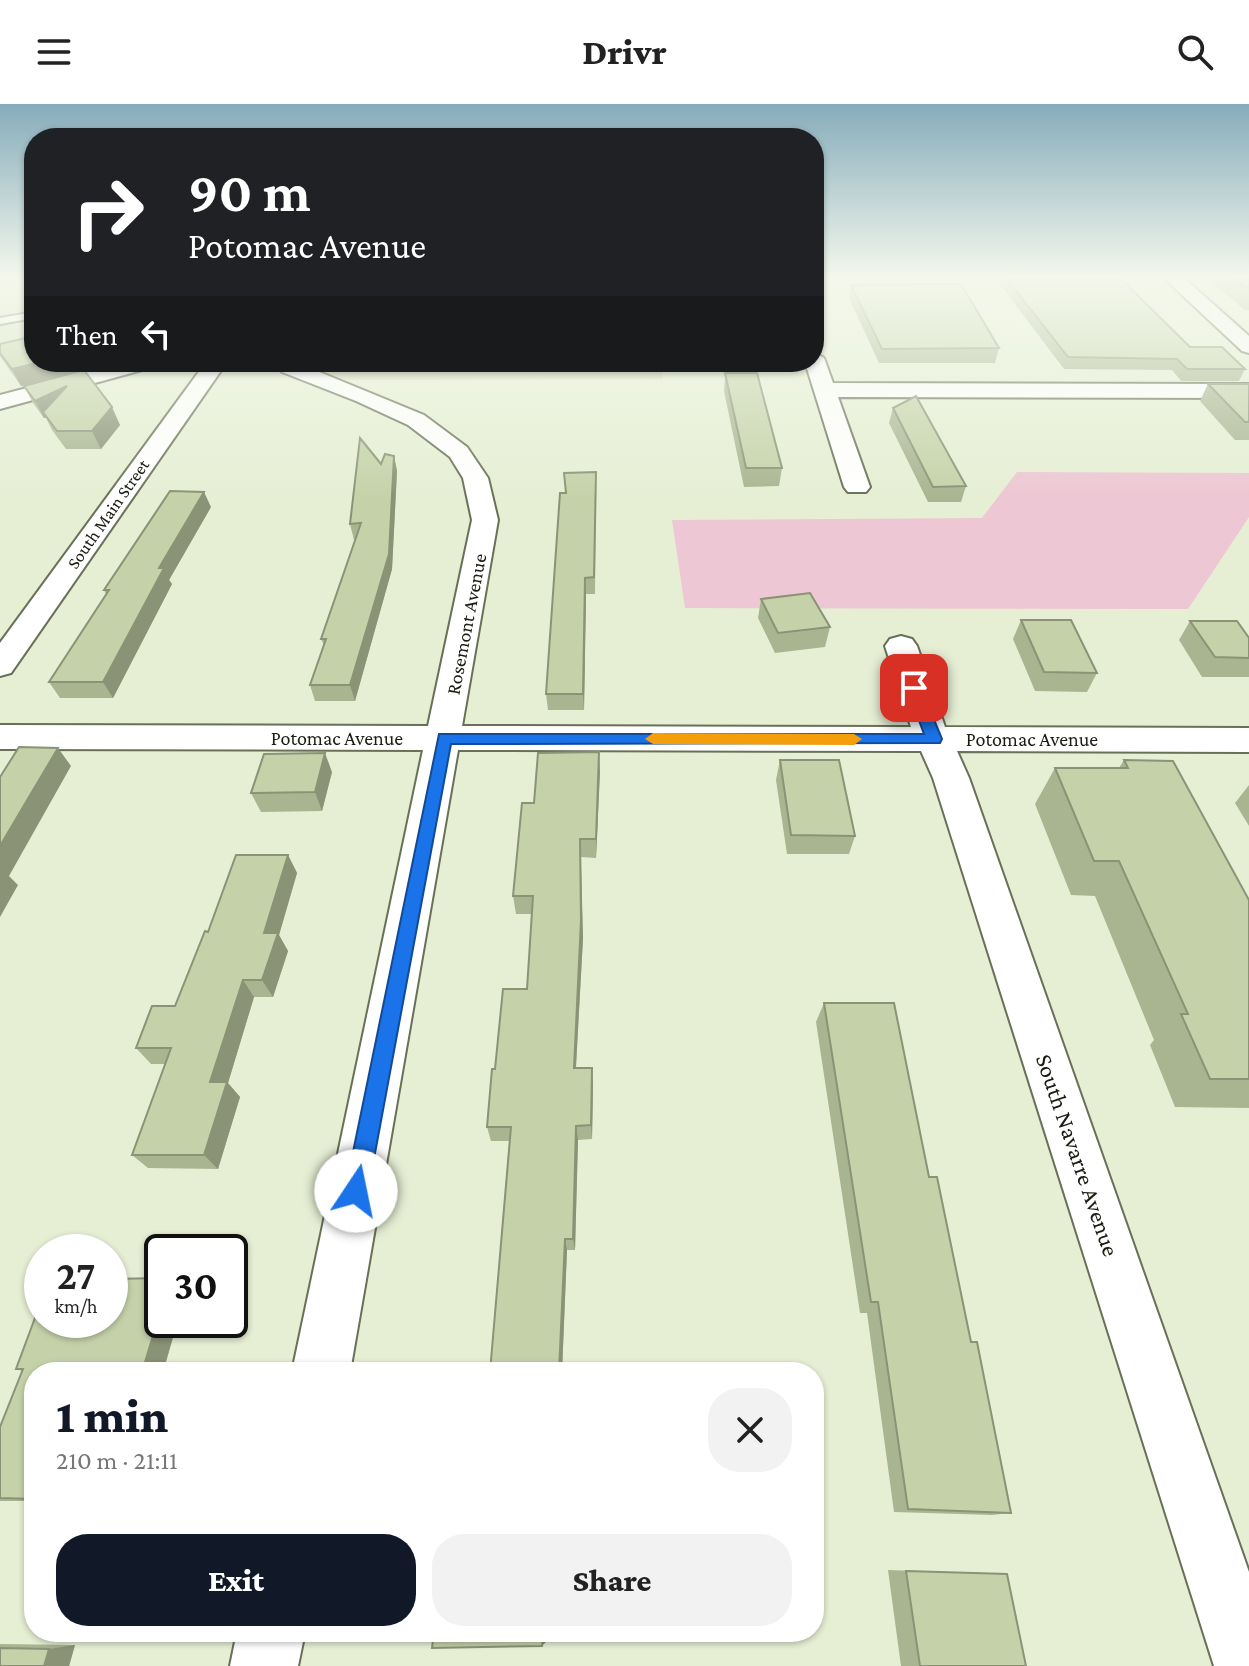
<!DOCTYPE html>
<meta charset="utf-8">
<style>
:root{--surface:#fff;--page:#f2f2f2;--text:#222;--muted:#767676;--accent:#111827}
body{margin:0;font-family:"Crimson Pro",serif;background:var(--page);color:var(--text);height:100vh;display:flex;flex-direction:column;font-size:30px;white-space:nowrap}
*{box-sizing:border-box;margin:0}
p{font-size:26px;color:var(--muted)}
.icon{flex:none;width:44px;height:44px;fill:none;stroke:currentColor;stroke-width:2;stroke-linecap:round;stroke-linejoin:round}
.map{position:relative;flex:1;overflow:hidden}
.sheet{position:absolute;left:24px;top:1258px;width:800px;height:280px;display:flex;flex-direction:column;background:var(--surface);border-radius:32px;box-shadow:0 2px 6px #0004}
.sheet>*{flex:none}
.banner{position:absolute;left:24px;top:24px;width:800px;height:244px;border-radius:32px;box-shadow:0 2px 6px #0004;background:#202124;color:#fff;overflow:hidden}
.speed{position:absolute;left:24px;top:1130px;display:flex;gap:16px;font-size:40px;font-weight:700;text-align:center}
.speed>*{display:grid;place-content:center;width:104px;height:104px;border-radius:50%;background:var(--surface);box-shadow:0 2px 6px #0004;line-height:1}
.speed small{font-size:20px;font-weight:400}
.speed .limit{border:4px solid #111;border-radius:12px;background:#fff;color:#111}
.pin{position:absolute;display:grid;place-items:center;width:68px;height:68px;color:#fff;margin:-34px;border-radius:16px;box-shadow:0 4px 12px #0006}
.me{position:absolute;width:88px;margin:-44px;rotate:11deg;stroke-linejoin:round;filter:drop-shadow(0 0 6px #0008)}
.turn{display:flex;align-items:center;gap:28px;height:168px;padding:0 32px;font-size:36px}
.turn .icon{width:104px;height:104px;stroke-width:2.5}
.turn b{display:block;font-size:56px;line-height:68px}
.then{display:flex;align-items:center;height:76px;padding:0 32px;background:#0003;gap:16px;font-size:30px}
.round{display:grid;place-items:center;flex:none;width:84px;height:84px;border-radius:32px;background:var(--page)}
.summary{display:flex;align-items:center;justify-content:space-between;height:136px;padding:0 32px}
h1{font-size:48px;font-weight:800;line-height:60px;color:var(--accent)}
.primary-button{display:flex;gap:16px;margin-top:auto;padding:16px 32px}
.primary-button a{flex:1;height:92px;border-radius:32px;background:var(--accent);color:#fff;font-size:32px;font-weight:800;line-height:92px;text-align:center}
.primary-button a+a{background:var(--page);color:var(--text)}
header{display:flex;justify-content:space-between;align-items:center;height:104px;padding:0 32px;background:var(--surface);font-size:36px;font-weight:800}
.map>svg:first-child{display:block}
.built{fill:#d9e4c1}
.green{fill:#edc7d3}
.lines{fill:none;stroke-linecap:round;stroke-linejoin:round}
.lane-casing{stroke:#687057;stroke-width:4}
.street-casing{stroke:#687057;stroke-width:4}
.lane{fill:#fff;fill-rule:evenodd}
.street{fill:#fff;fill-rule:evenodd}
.wall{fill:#a9b591}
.shaded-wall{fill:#8a9376}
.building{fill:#c5d2a9;stroke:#8a9376;stroke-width:2}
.route{fill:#1a73e8;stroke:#114b97;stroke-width:2}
.slow{fill:#f59e0b}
.labels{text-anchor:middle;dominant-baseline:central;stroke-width:7;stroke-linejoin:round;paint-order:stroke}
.far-street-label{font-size:18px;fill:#1a1d13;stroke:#fff}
.street-label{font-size:20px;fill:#1a1d13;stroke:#fff}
.near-street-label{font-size:24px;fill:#1a1d13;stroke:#fff}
</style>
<header><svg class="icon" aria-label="menu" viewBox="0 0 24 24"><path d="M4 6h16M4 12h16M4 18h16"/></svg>Drivr<svg class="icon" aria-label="search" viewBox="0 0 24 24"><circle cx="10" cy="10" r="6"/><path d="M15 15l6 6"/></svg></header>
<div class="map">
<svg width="1249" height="1562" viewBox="0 0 1249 1562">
<rect width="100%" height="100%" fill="#e6efd4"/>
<!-- built -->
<g class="built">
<path d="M 0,175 L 34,175 L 34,235 L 0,242 Z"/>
<path d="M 284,258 L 662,258 L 663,275 L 318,276 Z"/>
</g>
<!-- green -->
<path class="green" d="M 1017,368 L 1249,369 L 1249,413 L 1188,505 L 685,504 L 672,416 L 982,414 Z"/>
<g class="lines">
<!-- lane casing -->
<g class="lane-casing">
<path id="lane" d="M 34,208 L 34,214 L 0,220 L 0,214 Z"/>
</g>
<!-- street casing -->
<g class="street-casing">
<g id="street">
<path d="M 1165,175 L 1185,175 L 1249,232 L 1249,249 L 1242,247 Z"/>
<path d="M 814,248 L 824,254 L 833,279 L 1249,280 L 1249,294 L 838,293 L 870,383 L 866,388 L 848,388 L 844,383 L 805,258 L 814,258 Z"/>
<path d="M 126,258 L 160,258 L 157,262 L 0,305 L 0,291 Z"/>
<path d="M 206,258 L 227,258 L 11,569 L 0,572 L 0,539 Z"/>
<path d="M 274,258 L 295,258 L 424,311 L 467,343 L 488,374 L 498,416 L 462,622 L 911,623 L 885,542 L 890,535 L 901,532 L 912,535 L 917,542 L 945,623 L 1249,624 L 1249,648 L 957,647 L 969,674 L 1249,1468 L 1249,1562 L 1214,1562 L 933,674 L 921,647 L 458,646 L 350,1268 L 292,1268 L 423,646 L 0,645 L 0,621 L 428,622 L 472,416 L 463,374 L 450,353 L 408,321 L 356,297 L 282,268 Z"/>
<path d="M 237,1528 L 305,1528 L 298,1562 L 230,1562 Z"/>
</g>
</g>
<!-- lane -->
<use href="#lane" class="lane"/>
<!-- street -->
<use href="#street" class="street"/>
</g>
<!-- wall -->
<g class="wall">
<path d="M 996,175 L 1121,175 L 1190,243 L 1245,265 L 1239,277 L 1181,277 L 1172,266 L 1064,265 Z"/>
<path d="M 1207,175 L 1249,175 L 1249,206 L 1245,206 Z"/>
<path d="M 851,181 L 999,244 L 995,259 L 879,259 L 849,194 Z"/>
<path d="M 0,240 L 34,258 L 76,258 L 80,267 L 120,321 L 101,345 L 66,345 L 52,326 L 46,314 L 44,314 L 33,299 L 24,282 L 53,274 L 21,282 L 0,252 Z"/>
<path d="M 722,258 L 755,258 L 755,269 L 782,364 L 779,382 L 744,383 L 724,287 L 725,274 Z"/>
<path d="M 1208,280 L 1249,280 L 1249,336 L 1235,336 L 1200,297 Z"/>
<path d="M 893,304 L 966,382 L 961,398 L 928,398 L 889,319 Z"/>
<path d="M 394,352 L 397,367 L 392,465 L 355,597 L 315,597 L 310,581 L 324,541 L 321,535 L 356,435 L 354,436 L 350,420 L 381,360 Z"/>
<path d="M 596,368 L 595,490 L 586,490 L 584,606 L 548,606 L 546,590 Z"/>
<path d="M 211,403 L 169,476 L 172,480 L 113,594 L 60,594 L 49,578 L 106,490 L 104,486 Z"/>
<path d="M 761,495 L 830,523 L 825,543 L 775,549 L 758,514 Z"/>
<path d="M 1021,516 L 1097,569 L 1087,588 L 1035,587 L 1013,535 Z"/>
<path d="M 1190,517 L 1249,534 L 1249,573 L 1202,573 L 1179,536 Z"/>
<path d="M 780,656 L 855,732 L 849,750 L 787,750 L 776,676 Z"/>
<path d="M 1124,656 L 1249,796 L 1249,1004 L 1175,1003 L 1150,941 L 1154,936 L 1095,792 L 1071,791 L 1035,700 L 1055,664 L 1119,664 Z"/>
<path d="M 600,667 L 596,754 L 581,753 L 583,834 L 576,964 L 593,979 L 592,1035 L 578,1036 L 575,1146 L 567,1146 L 562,1268 L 490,1268 L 509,1037 L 491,1037 L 487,1023 L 495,965 L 527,885 L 532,810 L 516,810 L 513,792 L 534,699 Z"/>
<path d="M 332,668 L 322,707 L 261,708 L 251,689 Z"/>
<path d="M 1249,681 L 1249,722 L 1235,699 Z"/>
<path d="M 288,751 L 297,769 L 279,831 L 288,847 L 273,893 L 254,893 L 228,979 L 240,993 L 218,1065 L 148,1064 L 132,1051 L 165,960 L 151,960 L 136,944 L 175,902 L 208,828 Z"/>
<path d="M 824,899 L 929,1073 L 971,1238 L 1011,1409 L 992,1411 L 894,1408 L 867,1209 L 860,1209 L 816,918 Z"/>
<path d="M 162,1216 L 178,1216 L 163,1268 L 34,1268 L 34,1397 L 0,1397 L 0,1323 L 22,1267 L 16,1265 Z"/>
<path d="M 888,1466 L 1007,1470 L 1026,1562 L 901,1562 Z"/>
<path d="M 0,1540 L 75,1541 L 69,1562 L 0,1562 Z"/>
</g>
<!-- shaded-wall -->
<g class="shaded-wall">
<path d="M 41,258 L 76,258 L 80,267 L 21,282 L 12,265 Z"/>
<path d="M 67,282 L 43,308 L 46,314 L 44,314 L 35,297 Z"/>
<path d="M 112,303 L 120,321 L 101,345 L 92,327 Z"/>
<path d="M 394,352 L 397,367 L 392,465 L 355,597 L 350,581 Z"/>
<path d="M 204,388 L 211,403 L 169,476 L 172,480 L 113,594 L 103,578 L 159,464 Z"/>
<path d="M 585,474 L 586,490 L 584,606 L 583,590 Z"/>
<path d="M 58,644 L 71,662 L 9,772 L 18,781 L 0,813 L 0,742 Z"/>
<path d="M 599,648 L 600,667 L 596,754 L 596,735 Z"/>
<path d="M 325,649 L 332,668 L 322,707 L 315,688 Z"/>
<path d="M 580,735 L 583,834 L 575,979 L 574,964 Z"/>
<path d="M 288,751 L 297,769 L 279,831 L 288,847 L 273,893 L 262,876 L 264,829 Z"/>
<path d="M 243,876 L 254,893 L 228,979 L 240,993 L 218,1065 L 204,1051 L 210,978 Z"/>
<path d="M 592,964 L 593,979 L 592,1035 L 591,1021 Z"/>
<path d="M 576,1022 L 578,1036 L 575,1146 L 573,1135 Z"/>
<path d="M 565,1135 L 567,1146 L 562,1268 L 559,1268 Z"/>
<path d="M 162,1202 L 162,1216 L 178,1216 L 163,1268 L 142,1268 Z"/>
<path d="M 543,1528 L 546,1528 L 546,1538 L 542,1542 Z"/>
<path d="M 75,1541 L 69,1562 L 44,1562 L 49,1545 Z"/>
</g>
<!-- building -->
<g class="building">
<path d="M 1007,175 L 1121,175 L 1190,243 L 1222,243 L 1245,265 L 1187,265 L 1177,255 L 1068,253 Z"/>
<path d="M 1234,175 L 1249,175 L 1249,186 Z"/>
<path d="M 961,180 L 999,244 L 882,245 L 851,181 Z"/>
<path d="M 34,232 L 34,258 L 41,258 L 12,265 L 0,249 L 0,240 Z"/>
<path d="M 725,258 L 755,258 L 756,261 L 726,261 Z"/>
<path d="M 84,266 L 112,303 L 92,327 L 57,327 L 43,308 L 67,282 L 35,297 L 24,282 Z"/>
<path d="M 725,269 L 757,269 L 782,364 L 746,364 Z"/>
<path d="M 1208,280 L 1249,280 L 1249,318 L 1245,318 Z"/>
<path d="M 916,292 L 966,382 L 933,383 L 893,304 Z"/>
<path d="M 360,334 L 381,360 L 385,350 L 394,352 L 389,450 L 350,581 L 310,581 L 326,535 L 321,535 L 361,419 L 350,420 Z"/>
<path d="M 596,368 L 594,473 L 585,474 L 583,590 L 546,590 L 560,389 L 566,389 L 564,369 Z"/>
<path d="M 170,387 L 204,388 L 159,464 L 164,464 L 103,578 L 49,578 L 109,486 L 104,486 Z"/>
<path d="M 810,489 L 830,523 L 778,529 L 761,495 Z"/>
<path d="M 1021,516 L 1071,516 L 1097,569 L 1044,568 Z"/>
<path d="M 1190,517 L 1237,517 L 1249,534 L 1249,554 L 1215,553 Z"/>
<path d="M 19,643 L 58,644 L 0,742 L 0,673 Z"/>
<path d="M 599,648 L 596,735 L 580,735 L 581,816 L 574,964 L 592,964 L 591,1021 L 576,1022 L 573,1135 L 565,1135 L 559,1268 L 490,1268 L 511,1023 L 487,1023 L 492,965 L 495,965 L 503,885 L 527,885 L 533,792 L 513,792 L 522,699 L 534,699 L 538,649 Z"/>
<path d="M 325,649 L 315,688 L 251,689 L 264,650 Z"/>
<path d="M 780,656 L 839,656 L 855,732 L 791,731 Z"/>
<path d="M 1124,656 L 1173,657 L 1249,796 L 1249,975 L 1210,975 L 1181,910 L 1188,910 L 1119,757 L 1094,757 L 1055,664 L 1128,664 Z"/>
<path d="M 236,751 L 288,751 L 264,829 L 278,829 L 262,876 L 243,876 L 210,978 L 227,978 L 204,1051 L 132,1051 L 171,944 L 136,944 L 152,902 L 175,902 L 205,827 L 208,828 Z"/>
<path d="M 824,899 L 894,899 L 929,1073 L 937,1073 L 971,1238 L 977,1238 L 1011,1409 L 908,1405 L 878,1198 L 871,1198 Z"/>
<path d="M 162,1174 L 162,1202 L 142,1268 L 34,1268 L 34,1395 L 0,1394 L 0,1323 L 23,1265 L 16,1265 L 42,1195 L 42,1216 L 110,1216 L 110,1175 Z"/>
<path d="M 906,1467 L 1007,1470 L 1026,1562 L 920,1562 Z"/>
<path d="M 434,1528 L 543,1528 L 542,1542 L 432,1544 Z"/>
<path d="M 0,1544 L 49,1545 L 44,1562 L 0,1562 Z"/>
</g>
<!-- sky -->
<linearGradient id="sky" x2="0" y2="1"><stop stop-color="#86acbb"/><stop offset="0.44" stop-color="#f4f8ec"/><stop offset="1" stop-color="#f4f8ec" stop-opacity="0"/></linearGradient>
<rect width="1249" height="394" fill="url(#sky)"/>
<!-- route -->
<path class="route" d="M 914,579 L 921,584 L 942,635 L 940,639 L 451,640 L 368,1087 L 364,1095 L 356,1099 L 348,1095 L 345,1087 L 439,630 L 924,630 L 907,584 Z"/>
<!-- slow -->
<path class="slow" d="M 653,629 L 854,630 L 862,635 L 854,641 L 653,640 L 645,635 Z"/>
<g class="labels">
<!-- far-street labels -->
<g class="far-street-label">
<text transform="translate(108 410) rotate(-55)">South Main Street</text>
</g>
<!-- street labels -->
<g class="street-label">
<text transform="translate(466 520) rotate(-79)">Rosemont Avenue</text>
<text x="337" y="634">Potomac Avenue</text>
<text x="1032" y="635">Potomac Avenue</text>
</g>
<!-- near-street labels -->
<g class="near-street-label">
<text transform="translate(1078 1051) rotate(71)">South Navarre Avenue</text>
</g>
</g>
</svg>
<div class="speed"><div>27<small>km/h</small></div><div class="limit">30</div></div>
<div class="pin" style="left:914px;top:584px;background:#d93025"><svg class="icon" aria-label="arrive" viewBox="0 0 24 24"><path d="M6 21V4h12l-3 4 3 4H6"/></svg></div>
<svg class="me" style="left:356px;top:1087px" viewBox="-20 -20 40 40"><circle r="19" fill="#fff"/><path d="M0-13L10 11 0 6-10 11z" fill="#1a73e8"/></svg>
<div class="banner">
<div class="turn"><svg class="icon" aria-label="right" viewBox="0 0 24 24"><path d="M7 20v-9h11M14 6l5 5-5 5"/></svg><div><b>90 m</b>Potomac Avenue</div></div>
<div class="then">Then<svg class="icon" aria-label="left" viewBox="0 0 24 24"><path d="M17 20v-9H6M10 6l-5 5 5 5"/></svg></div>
</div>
<section class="sheet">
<div class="summary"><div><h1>1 min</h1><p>210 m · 21:11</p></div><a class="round"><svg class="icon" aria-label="close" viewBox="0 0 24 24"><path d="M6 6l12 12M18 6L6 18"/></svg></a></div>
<div class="primary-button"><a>Exit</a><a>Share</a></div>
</section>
</div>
